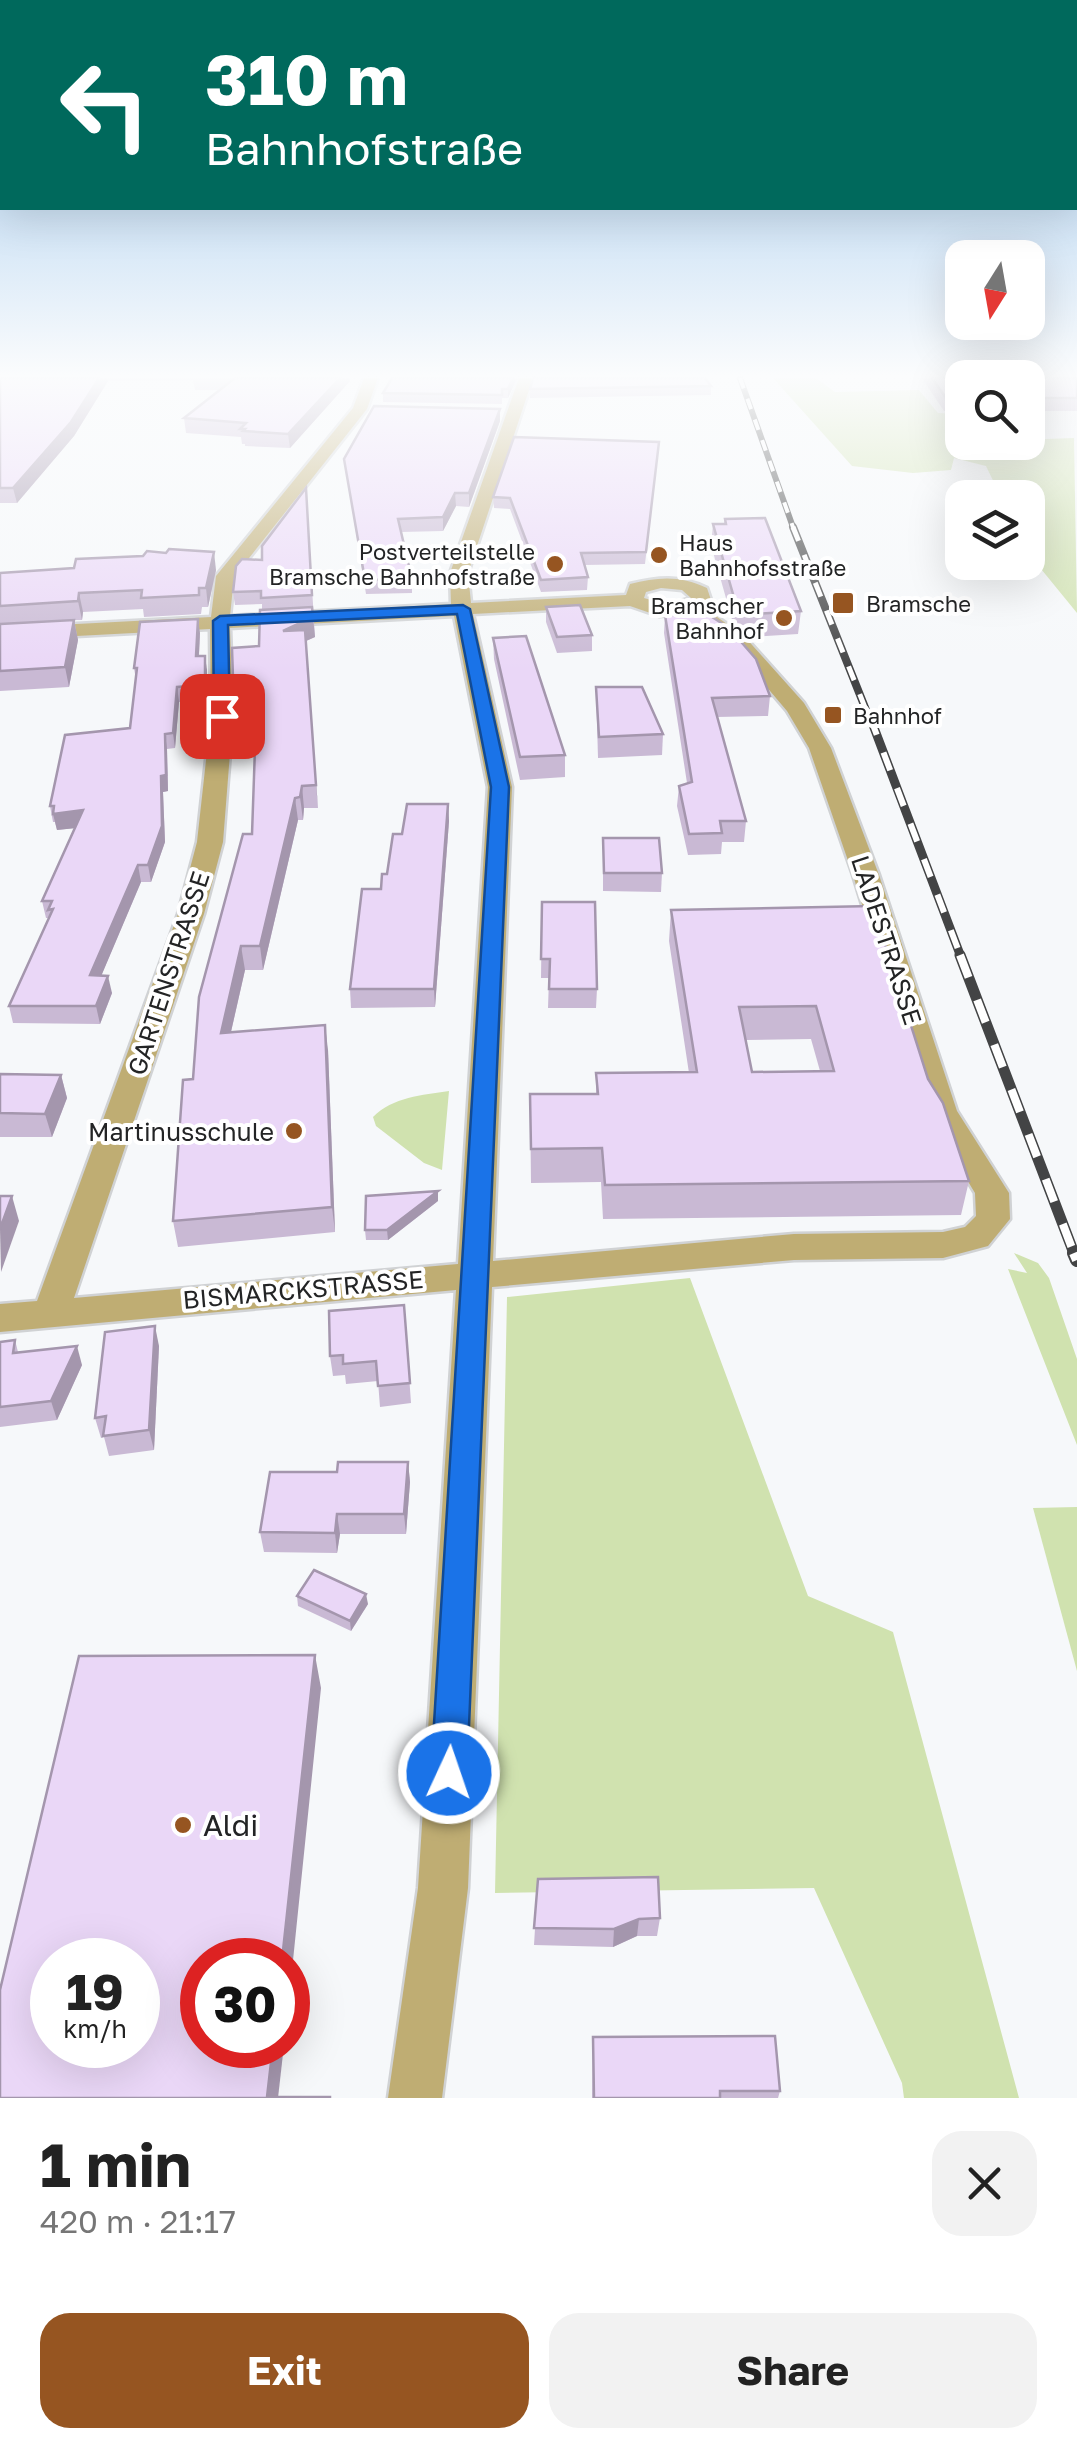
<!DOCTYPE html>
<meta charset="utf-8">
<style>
:root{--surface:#fff;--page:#f2f2f2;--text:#222;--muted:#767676;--accent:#965521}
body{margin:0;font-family:"Golos Text",sans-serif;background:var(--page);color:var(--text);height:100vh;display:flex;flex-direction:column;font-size:38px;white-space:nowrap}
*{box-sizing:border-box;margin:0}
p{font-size:32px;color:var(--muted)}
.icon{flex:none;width:55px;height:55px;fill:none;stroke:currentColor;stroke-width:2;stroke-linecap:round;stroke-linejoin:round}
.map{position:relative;height:2098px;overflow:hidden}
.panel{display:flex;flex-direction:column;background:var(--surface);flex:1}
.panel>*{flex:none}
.top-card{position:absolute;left:0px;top:0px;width:1078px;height:210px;box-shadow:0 10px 40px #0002;background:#00695c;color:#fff;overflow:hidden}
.needle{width:65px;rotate:191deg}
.tools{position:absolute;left:945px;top:240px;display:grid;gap:20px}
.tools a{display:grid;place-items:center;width:100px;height:100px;border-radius:20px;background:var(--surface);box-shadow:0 10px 40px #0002;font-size:50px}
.speed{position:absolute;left:30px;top:1938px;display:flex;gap:20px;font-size:50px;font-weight:700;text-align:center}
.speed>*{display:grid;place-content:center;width:130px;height:130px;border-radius:50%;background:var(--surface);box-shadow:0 10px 40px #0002;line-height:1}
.speed small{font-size:25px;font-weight:400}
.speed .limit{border:15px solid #d22;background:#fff;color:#111}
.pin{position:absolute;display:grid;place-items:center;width:85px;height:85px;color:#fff;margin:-42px;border-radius:20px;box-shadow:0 5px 15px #0006}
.me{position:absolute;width:110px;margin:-55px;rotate:3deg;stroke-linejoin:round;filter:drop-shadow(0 0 8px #0008)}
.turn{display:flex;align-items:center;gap:35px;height:210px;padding:0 40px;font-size:45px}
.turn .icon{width:130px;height:130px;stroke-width:2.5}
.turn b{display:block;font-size:70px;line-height:85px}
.round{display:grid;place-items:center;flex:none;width:105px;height:105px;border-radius:30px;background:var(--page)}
.summary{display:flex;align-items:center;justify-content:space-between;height:170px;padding:0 40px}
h1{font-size:60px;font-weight:700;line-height:75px}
.button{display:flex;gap:20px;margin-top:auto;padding:20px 40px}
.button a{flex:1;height:115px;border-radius:30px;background:var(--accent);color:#fff;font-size:40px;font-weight:700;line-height:115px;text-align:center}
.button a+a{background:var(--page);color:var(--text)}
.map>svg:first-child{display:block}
.green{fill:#d0e2af}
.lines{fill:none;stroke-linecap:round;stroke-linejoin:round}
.minor-casing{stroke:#d0d2d4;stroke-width:5}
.minor{fill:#bfad73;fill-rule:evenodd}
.rail-far4-casing{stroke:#434445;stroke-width:6}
.rail-far3-casing{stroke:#434445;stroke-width:8}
.rail-far2-casing{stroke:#434445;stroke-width:9}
.rail-far1-casing{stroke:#434445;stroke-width:11}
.rail-casing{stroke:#434445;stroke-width:14}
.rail-far4{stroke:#fff;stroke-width:4;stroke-dasharray:11;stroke-linecap:butt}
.rail-far3{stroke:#fff;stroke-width:5;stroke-dasharray:15;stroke-linecap:butt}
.rail-far2{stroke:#fff;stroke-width:6;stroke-dasharray:19;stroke-linecap:butt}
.rail-far1{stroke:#fff;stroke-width:8;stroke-dasharray:24;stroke-linecap:butt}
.rail{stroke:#fff;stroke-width:10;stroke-dasharray:29;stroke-linecap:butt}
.wall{fill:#c9b9d4;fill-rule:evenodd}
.shaded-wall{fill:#a496ad}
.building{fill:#ead7f7;stroke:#a496ad;stroke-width:2.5;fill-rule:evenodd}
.route{fill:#1a73e8;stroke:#114b97;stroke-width:2.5}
.poi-dot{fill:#965521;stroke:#fff;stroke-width:4}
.labels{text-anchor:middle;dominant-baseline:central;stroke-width:8;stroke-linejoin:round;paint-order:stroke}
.far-poi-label{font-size:22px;fill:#232425;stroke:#fff;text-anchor:start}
.street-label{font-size:25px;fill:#232425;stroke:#fff}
.poi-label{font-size:25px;fill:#232425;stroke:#fff;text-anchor:end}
.near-poi-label{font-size:30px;fill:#232425;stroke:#fff;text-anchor:start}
</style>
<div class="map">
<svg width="1077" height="2098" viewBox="0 0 1077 2098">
<rect width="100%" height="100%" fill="#f6f8fa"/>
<!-- green -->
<g class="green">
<path d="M 773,378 L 816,378 L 835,392 L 919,390 L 938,413 L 962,414 L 962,442 L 1074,438 L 1077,613 L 1028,553 L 1028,498 L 1001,497 L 986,466 L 954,458 L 951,470 L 913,473 L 852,466 Z"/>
<path d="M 449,1091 L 442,1170 L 424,1163 L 376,1126 L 373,1117 C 393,1097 422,1095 449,1091 Z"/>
<path d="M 1014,1253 L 1038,1263 L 1049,1278 L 1077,1359 L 1077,1445 L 1008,1269 L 1027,1273 Z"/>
<path d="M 690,1278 L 808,1596 L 893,1632 L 1019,2098 L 904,2098 L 902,2083 L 814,1888 L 495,1893 L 507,1297 Z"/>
<path d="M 1077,1507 L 1077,1671 L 1033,1508 Z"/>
</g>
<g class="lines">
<!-- minor casing -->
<g class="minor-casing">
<path id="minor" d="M 364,378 L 378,378 L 367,409 L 234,577 L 230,616 L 451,604 L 450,573 L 519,378 L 533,378 L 468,573 L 471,603 L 626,595 L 630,584 C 658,577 680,575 707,588 L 711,600 L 703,607 L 744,636 L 804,703 L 831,748 L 879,875 L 957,1111 L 1009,1193 L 1010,1219 L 988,1246 L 943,1258 L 794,1260 L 492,1287 L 468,1888 L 442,2098 L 388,2098 L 418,1888 L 456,1290 L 0,1332 L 0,1304 L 37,1301 L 178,914 L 197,842 L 211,715 L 210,629 L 0,640 L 0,628 L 211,617 L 216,576 L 353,408 ZM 661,588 L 682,590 L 691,598 L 668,605 L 644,598 L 646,592 ZM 630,606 L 659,616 L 686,614 L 730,644 L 787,711 L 809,748 L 853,875 L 925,1111 L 975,1193 L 976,1216 L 965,1227 L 943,1232 L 794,1234 L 493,1261 L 512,787 L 473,614 ZM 454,616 L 488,787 L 458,1264 L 74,1298 L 204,914 L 223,842 L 233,715 L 230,628 Z"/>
</g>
<!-- minor -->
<use href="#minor" class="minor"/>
<!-- rail-far4 casing -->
<g class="rail-far4-casing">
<path id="rail-far4" d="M 740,378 L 794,530"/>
</g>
<!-- rail-far3 casing -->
<g class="rail-far3-casing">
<path id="rail-far3" d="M 793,527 L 870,720"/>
</g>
<!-- rail-far2 casing -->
<g class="rail-far2-casing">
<path id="rail-far2" d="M 870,717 L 961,957"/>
</g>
<!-- rail-far1 casing -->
<g class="rail-far1-casing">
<path id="rail-far1" d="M 960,955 L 1075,1256"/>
</g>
<!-- rail casing -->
<g class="rail-casing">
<path id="rail" d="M 1074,1253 L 1077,1260"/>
</g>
<!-- rail-far4 -->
<use href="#rail-far4" class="rail-far4"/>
<!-- rail-far3 -->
<use href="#rail-far3" class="rail-far3"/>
<!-- rail-far2 -->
<use href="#rail-far2" class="rail-far2"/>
<!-- rail-far1 -->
<use href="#rail-far1" class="rail-far1"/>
<!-- rail -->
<use href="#rail" class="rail"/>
</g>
<!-- wall -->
<g class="wall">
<path d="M 0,378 L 350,378 L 350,381 L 290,448 L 245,446 L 245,444 L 242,444 L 241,437 L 186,433 L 184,418 L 220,390 L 195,390 L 193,380 L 108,381 L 74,436 L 17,503 L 0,503 Z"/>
<path d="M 517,378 L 508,398 L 502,398 L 502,404 L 383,402 L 383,393 Z"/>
<path d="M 922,378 L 962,378 L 962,411 L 944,411 Z"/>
<rect x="1028" y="378" width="49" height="33"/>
<path d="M 711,386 L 711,395 L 530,398 L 530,389 Z"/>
<path d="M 500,409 L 500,421 L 469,507 L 456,506 L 443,531 L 401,532 L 412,579 L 412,593 L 366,594 L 344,459 Z"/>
<path d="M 659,442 L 645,564 L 584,565 L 588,577 L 587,590 L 541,592 L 510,509 L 494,508 L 493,497 Z"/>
<path d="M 306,488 L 315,637 L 306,641 L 318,808 L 304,808 L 303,820 L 298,820 L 263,970 L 245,970 L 231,1032 L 328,1050 L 335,1232 L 178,1247 L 173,1221 L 193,1079 L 252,834 L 256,741 L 251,742 L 249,720 L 249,698 L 236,699 L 233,678 L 259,646 L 262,610 L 262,604 L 235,605 L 233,592 L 262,560 Z"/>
<path d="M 725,519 L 801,611 L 798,634 L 750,637 L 733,623 L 711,545 L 713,524 L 724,524 Z"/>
<path d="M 216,570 L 208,607 L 202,607 L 201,614 L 144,617 L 143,609 L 83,612 L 82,620 L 74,620 L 78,640 L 69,687 L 0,691 L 0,573 Z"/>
<path d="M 546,607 L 592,635 L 592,651 L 557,653 L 546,622 Z"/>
<path d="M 665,615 L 770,696 L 768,716 L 717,717 L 746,821 L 744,842 L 722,842 L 721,854 L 688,855 L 677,806 L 679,786 L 687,783 L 664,633 Z"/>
<path d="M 200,633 L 199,656 L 207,670 L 207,700 L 179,702 L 175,748 L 167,749 L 168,791 L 163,792 L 165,842 L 151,882 L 141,882 L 101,976 L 112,993 L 100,1024 L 13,1023 L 9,1006 L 49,918 L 46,918 L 42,901 L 75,828 L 57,830 L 55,822 L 53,822 L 50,806 L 130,728 L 136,680 L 134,668 Z"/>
<path d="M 493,638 L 565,755 L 565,777 L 520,780 L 494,659 Z"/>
<path d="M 596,687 L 663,734 L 662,755 L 598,758 Z"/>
<path d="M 448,804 L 449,821 L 435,1007 L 351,1008 L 350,989 L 381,889 L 402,834 Z"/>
<path d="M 603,838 L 662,873 L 661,892 L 603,891 Z"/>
<path d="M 542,902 L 597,989 L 596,1008 L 548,1008 L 549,978 L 541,978 Z"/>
<path d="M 671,910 L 928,1079 L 969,1181 L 961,1215 L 603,1219 L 601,1182 L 531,1183 L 530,1094 L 596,1094 L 596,1073 L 689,1073 L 669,941 ZM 811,1039 L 820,1071 L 752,1072 L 746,1040 Z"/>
<path d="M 0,1074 L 61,1075 L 67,1098 L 52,1137 L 0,1137 Z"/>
<path d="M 438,1201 L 388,1240 L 366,1240 L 365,1230 Z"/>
<path d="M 404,1305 L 411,1403 L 380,1407 L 378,1381 L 346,1384 L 345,1375 L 333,1376 L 330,1356 Z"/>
<path d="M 15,1340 L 18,1352 L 82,1365 L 57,1420 L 0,1427 L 0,1342 Z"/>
<path d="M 159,1346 L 154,1450 L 109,1456 L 104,1437 L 101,1438 L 95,1418 Z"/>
<path d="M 408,1462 L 410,1482 L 406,1534 L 340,1534 L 337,1553 L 264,1552 L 260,1532 L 337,1472 Z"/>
<path d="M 297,1596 L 368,1604 L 351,1631 L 298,1606 Z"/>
<path d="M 538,1879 L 660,1918 L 657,1936 L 637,1936 L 613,1947 L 534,1945 Z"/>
<path d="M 593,2037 L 780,2091 L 778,2098 L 592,2098 Z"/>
</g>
<!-- shaded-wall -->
<g class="shaded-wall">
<path d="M 99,378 L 107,378 L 108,381 L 74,436 L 17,503 L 13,488 Z"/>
<path d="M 340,378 L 350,378 L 350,381 L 290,448 L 288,434 Z"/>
<path d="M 513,378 L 517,378 L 508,398 L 508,389 Z"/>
<path d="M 500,409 L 500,421 L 469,507 L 469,493 Z"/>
<path d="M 455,493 L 456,506 L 443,531 L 443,517 Z"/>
<path d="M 214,552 L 216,570 L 208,607 L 206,588 Z"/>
<path d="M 79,593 L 83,612 L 82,620 L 78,601 Z"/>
<path d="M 312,607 L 315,637 L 306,641 L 318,808 L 316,785 L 283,631 Z"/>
<path d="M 198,619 L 200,633 L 198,671 L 196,656 Z"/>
<path d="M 74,620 L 78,640 L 69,687 L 65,667 Z"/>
<path d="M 205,656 L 207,670 L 207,700 L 205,685 Z"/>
<path d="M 177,687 L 179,702 L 175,748 L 173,733 Z"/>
<path d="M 165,734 L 167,749 L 168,791 L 163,792 L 165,842 L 151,882 L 148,865 L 161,776 Z"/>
<path d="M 302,786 L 304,808 L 303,820 L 300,797 Z"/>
<path d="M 295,798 L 298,820 L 263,970 L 260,946 Z"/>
<path d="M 448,804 L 449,821 L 435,1007 L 434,989 Z"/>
<path d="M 83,810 L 86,827 L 57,830 L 53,814 Z"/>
<path d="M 138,865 L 141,882 L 94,993 L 90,975 Z"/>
<path d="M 241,946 L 245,970 L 225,1058 L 221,1033 Z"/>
<path d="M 108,976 L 112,993 L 100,1024 L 96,1006 Z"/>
<path d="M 325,1025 L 328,1050 L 335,1232 L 332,1207 Z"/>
<path d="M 61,1075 L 67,1098 L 52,1137 L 45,1114 Z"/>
<path d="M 438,1191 L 438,1201 L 388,1240 L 387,1230 Z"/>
<path d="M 12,1196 L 19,1221 L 1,1272 L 0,1229 Z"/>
<path d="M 155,1326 L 159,1346 L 154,1450 L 149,1430 Z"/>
<path d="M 77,1346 L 82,1365 L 57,1420 L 51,1401 Z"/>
<path d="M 408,1462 L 410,1482 L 406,1534 L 404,1514 Z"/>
<path d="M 337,1514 L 340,1534 L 337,1553 L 335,1533 Z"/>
<path d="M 366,1594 L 368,1604 L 351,1631 L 350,1621 Z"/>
<path d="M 315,1655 L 321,1688 L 288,2009 L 288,1960 L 282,1960 Z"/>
<path d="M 639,1919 L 637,1936 L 613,1947 L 614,1929 Z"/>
<path d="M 273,2045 L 284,2045 L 278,2098 L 267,2098 Z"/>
</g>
<!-- building -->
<g class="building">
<path d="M 0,378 L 99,378 L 71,422 L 13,488 L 0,488 Z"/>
<path d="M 235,378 L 340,378 L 288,434 L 243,431 L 245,429 L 240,429 L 246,423 L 184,418 Z"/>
<path d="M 392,378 L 513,378 L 508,389 L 502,389 L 502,395 L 383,393 Z"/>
<path d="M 533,378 L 705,378 L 711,386 L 530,389 Z"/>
<path d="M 932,378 L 962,378 L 962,398 L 946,398 Z"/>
<rect x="1028" y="378" width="49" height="20"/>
<path d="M 374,406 L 500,409 L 469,493 L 455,493 L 443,517 L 398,519 L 412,579 L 365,580 L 344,459 Z"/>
<path d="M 514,437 L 659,442 L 646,552 L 581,553 L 588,577 L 541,580 L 510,498 L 493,497 Z"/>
<path d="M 306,488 L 312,595 L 261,598 L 261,591 L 233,592 L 236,566 L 242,559 L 262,560 L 262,546 Z"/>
<path d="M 765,518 L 801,611 L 752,614 L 735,601 L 713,524 L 726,524 L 725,519 Z"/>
<path d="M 169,549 L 214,552 L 206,588 L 199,588 L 199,595 L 141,598 L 142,590 L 79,593 L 78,601 L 0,606 L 0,573 L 74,568 L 76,559 L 143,556 L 147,551 L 166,553 Z"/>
<path d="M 580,605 L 592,635 L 557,637 L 546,607 Z"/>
<path d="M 312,607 L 313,617 L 283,631 L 305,630 L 316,785 L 302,786 L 300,797 L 295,798 L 260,946 L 241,946 L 221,1033 L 325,1025 L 332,1207 L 173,1221 L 183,1080 L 193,1079 L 199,997 L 243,834 L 252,834 L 256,719 L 249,720 L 249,677 L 233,678 L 232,648 L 259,646 L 260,610 Z"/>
<path d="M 665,615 L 709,615 L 729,628 L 756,659 L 770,696 L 712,698 L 746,821 L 720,821 L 722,833 L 689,834 L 679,786 L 692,782 Z"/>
<path d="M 198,619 L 196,656 L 205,656 L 205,685 L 177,687 L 173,733 L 165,734 L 166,775 L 161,776 L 162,826 L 148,865 L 138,865 L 90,975 L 108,976 L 96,1006 L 9,1006 L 53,909 L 48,910 L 52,901 L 42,901 L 83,810 L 53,814 L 54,806 L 50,806 L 65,735 L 130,728 L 137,668 L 134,668 L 140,622 Z"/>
<path d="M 74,620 L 65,667 L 0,671 L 0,624 Z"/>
<path d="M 526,636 L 565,755 L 520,757 L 493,638 Z"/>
<path d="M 596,687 L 642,687 L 663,734 L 599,737 Z"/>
<path d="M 407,804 L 448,804 L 434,989 L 350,989 L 362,889 L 381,889 L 382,874 L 387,874 L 393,834 L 402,834 Z"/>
<path d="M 603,838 L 659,838 L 662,873 L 604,873 Z"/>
<path d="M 542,902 L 595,902 L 597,989 L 549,989 L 550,959 L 541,959 Z"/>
<path d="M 873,906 L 928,1079 L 943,1103 L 969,1181 L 605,1185 L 602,1148 L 531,1149 L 530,1094 L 598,1094 L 596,1073 L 697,1072 L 671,910 ZM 816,1006 L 834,1071 L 752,1072 L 739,1007 Z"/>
<path d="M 0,1074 L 61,1075 L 45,1114 L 0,1113 Z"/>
<path d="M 438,1191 L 387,1230 L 365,1230 L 366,1196 Z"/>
<path d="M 0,1196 L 12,1196 L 0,1229 Z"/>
<path d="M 404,1305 L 410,1383 L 378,1386 L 376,1361 L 343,1364 L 343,1355 L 330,1356 L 329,1311 Z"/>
<path d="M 155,1326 L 149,1430 L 103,1436 L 106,1416 L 95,1418 L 105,1332 Z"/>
<path d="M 15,1340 L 13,1353 L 77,1346 L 51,1401 L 0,1407 L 0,1342 Z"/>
<path d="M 338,1462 L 408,1462 L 404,1514 L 337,1514 L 335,1533 L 260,1532 L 270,1472 L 337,1472 Z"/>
<path d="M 314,1570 L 366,1594 L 350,1621 L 297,1596 Z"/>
<path d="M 315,1655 L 282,1960 L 202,1960 L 202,2045 L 273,2045 L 267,2097 L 330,2097 L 330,2098 L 0,2098 L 0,1990 L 79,1656 ZM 52,1960 L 138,1960 L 138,2045 L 52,2045 Z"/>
<path d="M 658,1877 L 660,1918 L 639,1919 L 614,1929 L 534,1928 L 538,1879 Z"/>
<path d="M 775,2036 L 780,2091 L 720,2091 L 720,2098 L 594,2098 L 593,2037 Z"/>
</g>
<!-- sky -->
<linearGradient id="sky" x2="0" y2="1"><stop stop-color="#97c4ed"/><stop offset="0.56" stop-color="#fbfcfd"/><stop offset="1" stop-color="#fbfcfd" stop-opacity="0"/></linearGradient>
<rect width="1077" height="671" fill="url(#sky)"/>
<!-- route -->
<path class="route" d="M 463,605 L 470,609 L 509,787 L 467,1773 L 461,1786 L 449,1791 L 436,1786 L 431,1773 L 491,787 L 457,614 L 228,625 L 230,716 L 222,721 L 214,716 L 213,621 L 220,616 Z"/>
<!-- markers -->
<g class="poi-dot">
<circle cx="659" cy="555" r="10"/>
<circle cx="555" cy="564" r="10"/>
<rect x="831" y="591" width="24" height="24" rx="5"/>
<circle cx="784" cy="618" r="10"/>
<rect x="823" y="705" width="20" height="20" rx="5"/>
<circle cx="294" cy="1131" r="10"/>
<circle cx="183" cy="1825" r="10"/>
</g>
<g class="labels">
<!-- far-poi labels -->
<g class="far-poi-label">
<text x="679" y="542">Haus<tspan x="679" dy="25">Bahnhofsstraße</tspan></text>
<text x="535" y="551" text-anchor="end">Postverteilstelle<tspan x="535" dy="25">Bramsche Bahnhofstraße</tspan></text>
<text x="866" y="603">Bramsche</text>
<text x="764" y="605" text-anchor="end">Bramscher<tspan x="764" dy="25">Bahnhof</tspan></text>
<text x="853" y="715">Bahnhof</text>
</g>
<!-- street labels -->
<g class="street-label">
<text transform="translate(887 940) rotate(72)">LADESTRASSE</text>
<text transform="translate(168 973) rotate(-72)">GARTENSTRASSE</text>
<text transform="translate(303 1289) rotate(-5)">BISMARCKSTRASSE</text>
</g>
<!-- poi labels -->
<g class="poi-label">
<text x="274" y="1131">Martinusschule</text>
</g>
<!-- near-poi labels -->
<g class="near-poi-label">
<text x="203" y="1825">Aldi</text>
</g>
</g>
</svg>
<div class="tools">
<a><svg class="needle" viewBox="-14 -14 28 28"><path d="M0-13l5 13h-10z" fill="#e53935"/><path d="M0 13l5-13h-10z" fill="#767676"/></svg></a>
<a><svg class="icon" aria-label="search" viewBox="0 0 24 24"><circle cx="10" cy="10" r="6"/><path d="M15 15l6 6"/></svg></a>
<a><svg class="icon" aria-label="layers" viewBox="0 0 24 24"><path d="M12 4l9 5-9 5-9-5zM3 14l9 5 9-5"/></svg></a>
</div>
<div class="speed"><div>19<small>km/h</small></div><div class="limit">30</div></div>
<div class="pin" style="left:222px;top:716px;background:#d93025"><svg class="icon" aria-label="arrive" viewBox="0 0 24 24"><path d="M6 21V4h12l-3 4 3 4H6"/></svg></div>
<svg class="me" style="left:449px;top:1773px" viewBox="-20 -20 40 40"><circle r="17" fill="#1a73e8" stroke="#fff" stroke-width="3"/><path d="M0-11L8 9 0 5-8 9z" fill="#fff"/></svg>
<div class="top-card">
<div class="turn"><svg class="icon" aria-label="left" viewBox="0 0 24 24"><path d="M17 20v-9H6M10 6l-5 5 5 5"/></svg><div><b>310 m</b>Bahnhofstraße</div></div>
</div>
</div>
<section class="panel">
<div class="summary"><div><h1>1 min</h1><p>420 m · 21:17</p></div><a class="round"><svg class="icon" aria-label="close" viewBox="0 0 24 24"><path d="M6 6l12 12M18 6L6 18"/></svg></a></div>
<div class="button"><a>Exit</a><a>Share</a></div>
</section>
